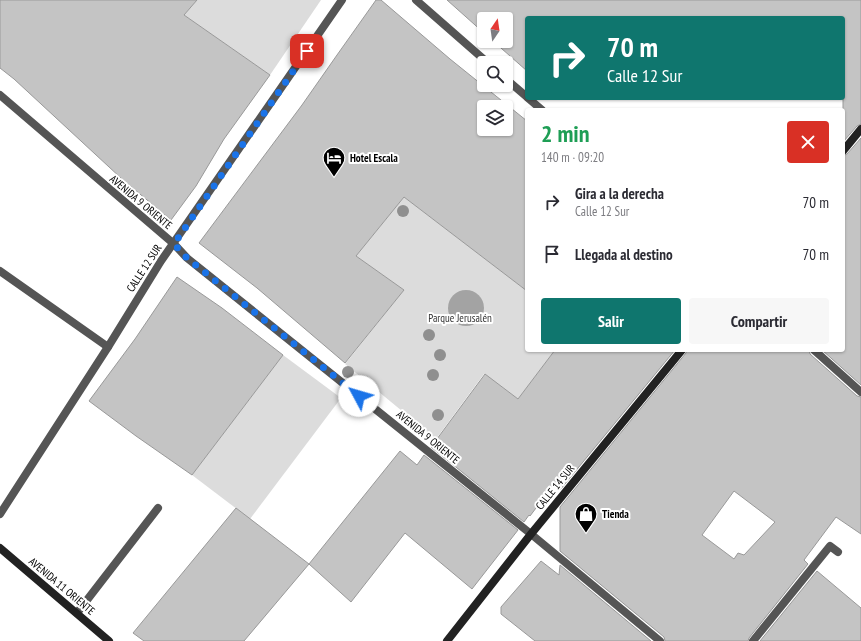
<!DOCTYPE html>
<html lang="es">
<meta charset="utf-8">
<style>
:root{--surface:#fff;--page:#f7f7f7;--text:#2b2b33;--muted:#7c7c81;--accent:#0f766e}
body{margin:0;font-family:"PT Sans Narrow",sans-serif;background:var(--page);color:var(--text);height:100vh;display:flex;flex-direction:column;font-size:15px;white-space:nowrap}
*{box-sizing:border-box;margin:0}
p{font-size:13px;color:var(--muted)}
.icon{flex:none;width:22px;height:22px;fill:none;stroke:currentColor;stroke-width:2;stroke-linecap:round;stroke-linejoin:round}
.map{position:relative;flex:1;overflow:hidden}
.sheet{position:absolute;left:525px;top:108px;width:320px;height:244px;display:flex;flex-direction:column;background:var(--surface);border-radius:4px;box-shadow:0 1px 3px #0004}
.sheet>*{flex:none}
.guide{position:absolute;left:525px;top:16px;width:320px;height:84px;border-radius:4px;box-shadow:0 1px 3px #0004;background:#0f766e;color:#fff;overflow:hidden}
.needle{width:26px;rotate:13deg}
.tools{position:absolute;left:477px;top:12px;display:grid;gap:8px}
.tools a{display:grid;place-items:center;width:36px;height:36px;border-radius:4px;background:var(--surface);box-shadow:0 1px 3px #0004;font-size:20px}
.pin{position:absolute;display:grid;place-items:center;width:34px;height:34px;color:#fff;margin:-17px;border-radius:8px;box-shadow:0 2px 6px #0006}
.me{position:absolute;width:44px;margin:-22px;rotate:309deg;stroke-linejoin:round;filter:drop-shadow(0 0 3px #0008)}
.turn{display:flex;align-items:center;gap:14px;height:84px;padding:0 16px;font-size:18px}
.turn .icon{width:52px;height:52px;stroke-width:2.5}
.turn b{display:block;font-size:28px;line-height:34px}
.round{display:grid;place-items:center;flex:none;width:42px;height:42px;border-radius:4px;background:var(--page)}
.summary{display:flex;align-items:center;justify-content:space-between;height:68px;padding:0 16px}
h1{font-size:24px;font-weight:800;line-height:30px;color:#1e9e55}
.cta{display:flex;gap:8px;margin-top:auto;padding:8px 16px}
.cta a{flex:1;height:46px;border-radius:4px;background:var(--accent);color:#fff;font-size:16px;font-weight:800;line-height:46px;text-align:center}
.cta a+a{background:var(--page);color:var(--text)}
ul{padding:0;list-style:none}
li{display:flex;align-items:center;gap:12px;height:52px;padding:0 16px}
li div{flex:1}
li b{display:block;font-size:15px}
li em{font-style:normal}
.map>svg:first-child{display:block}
.green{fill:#dcdcdc}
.water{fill:#a3a3a3}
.building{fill:#c4c4c4;stroke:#999;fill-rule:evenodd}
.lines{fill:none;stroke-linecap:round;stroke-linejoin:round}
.lane{stroke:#555;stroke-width:8}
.street{stroke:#555;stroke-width:8}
.secondary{stroke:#222;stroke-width:8}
.tree{fill:#8f8f8f}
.route{stroke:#1a73e8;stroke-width:7;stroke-dasharray:0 12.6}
.labels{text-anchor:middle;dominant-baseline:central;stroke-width:4;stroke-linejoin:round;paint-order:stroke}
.poi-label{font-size:11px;font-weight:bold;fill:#000;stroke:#fff;text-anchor:start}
.street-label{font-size:11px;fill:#000;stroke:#fff}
.park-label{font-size:11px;fill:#333;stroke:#fff}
</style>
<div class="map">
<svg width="861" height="641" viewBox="0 0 861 641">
<rect width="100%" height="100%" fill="#fff"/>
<!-- green -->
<g class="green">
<path d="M 197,0 L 321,0 L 270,75 L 184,15 Z"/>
<path d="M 404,197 L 527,291 L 527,350 L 555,350 L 518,399 L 484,374 L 436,439 L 345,364 L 404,290 L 356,256 Z"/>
<path d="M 283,355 L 341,398 L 250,519 L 192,475 Z"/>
</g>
<!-- water -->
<circle class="water" cx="466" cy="308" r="18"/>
<!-- building -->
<g class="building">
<path d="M 0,0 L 197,0 L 184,15 L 270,75 L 224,139 L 196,186 L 171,220 L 122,179 L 14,79 L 0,68 Z"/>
<path d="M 376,0 L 381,0 L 450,59 L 527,121 L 527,291 L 404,197 L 356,256 L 404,290 L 345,363 L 257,288 L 199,243 L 302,105 L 337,55 ZM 484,107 L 506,107 L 506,129 L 484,129 Z"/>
<path d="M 447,0 L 861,0 L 861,124 L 857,126 L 843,142 L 843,18 L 527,18 L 527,71 L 493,41 L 506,41 L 506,19 L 484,19 L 484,33 Z"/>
<path d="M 861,138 L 861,385 L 822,350 L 843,350 L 843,156 L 847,154 Z"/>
<path d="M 177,277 L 222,308 L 283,355 L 192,475 L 136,436 L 89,401 L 135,339 Z"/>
<path d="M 555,350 L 675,350 L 560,490 L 560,476 L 530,516 L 529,515 L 524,522 L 431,447 L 485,374 L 518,399 Z"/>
<path d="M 687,350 L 809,350 L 810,354 L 857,396 L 861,397 L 861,534 L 836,517 L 804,560 L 808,564 L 749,638 L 748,641 L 665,641 L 664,637 L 560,551 L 560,507 L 686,353 ZM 734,491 L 775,522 L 744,555 L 738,553 L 734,559 L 702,535 Z"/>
<path d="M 400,451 L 417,465 L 424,455 L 518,530 L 472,589 L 405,533 L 351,602 L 309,564 Z"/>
<path d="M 236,508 L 309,564 L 244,641 L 144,641 L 133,633 Z"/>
<path d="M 541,561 L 559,575 L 560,565 L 651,641 L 535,641 L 501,614 L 501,607 Z"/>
<path d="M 817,571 L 861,608 L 861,641 L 760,641 Z"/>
</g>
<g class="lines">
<!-- lane -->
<g class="lane">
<path d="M 77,613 L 158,508"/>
<path d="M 753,641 L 830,546 L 838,552"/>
</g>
<!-- street -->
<g class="street">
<path d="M 416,0 L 488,63"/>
<path d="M 506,79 L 527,97"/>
<path d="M 0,95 L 174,244 L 187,258 L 531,534 L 660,641"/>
<path d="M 528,98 L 542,110"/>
<path d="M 0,271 L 108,347"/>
<path d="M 814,350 L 861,392"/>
<path d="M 0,514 L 108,347 L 161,261 L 342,0"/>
</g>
<!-- secondary -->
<g class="secondary">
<path d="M 843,151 L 861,129"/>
<path d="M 0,548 L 109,641"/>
<path d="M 447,641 L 531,534 L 682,350"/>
</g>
</g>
<!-- trees -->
<g class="tree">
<circle cx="403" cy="211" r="6"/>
<circle cx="429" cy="335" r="6"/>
<circle cx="440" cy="355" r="6"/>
<circle cx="348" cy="372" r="6"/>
<circle cx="433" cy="375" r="6"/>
<circle cx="438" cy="415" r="6"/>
</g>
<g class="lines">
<!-- route -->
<path class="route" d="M 307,51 L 174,244 L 187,258 L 359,396"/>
</g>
<!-- icons -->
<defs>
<g id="hotel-pin" transform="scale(1.15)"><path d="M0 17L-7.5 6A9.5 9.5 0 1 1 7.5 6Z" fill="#000" stroke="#fff"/><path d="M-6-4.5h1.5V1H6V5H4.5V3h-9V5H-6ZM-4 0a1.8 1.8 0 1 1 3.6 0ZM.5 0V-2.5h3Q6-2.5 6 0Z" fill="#fff"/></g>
<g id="shop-pin" transform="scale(1.15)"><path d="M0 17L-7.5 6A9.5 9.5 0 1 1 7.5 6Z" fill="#000" stroke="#fff"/><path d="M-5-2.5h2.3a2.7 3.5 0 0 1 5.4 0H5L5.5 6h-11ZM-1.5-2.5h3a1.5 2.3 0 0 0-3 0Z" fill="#fff"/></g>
</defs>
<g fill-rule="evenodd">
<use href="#hotel-pin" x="334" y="158"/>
<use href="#shop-pin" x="586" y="514"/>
</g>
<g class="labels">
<!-- poi labels -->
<g class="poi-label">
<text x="350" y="158">Hotel Escala</text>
<text x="602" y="514">Tienda</text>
</g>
<!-- street labels -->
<g class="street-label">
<text transform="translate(141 202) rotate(40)">AVENIDA 9 ORIENTE</text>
<text transform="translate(144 268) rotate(-57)">CALLE 12 SUR</text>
<text transform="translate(428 437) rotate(39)">AVENIDA 9 ORIENTE</text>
<text transform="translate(555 487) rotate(-51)">CALLE 14 SUR</text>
<text transform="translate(62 586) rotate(40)">AVENIDA 11 ORIENTE</text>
</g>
<!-- park labels -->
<g class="park-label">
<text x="460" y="318">Parque Jerusalén</text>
</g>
</g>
</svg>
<div class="tools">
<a><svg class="needle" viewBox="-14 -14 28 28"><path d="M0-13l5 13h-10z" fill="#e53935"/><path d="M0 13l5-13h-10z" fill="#7c7c81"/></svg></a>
<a><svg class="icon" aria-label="search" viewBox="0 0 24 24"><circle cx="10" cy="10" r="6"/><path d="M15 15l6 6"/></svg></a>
<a><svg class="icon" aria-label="layers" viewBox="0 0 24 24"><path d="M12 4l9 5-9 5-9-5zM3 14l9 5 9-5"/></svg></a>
</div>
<div class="pin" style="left:307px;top:51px;background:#d93025"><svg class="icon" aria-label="arrive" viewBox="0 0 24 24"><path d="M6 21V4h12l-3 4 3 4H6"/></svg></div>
<svg class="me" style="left:359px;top:396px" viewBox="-20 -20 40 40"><circle r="19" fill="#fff"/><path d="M0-13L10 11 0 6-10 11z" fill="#1a73e8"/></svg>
<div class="guide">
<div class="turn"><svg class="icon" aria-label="right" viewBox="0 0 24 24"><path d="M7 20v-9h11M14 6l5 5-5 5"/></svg><div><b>70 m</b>Calle 12 Sur</div></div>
</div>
<section class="sheet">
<div class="summary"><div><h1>2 min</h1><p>140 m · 09:20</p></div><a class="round" style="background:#d93025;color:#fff"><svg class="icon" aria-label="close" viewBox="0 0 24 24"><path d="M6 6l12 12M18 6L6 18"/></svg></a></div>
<ul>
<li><svg class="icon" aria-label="right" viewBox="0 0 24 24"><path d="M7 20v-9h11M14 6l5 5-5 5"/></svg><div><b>Gira a la derecha</b><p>Calle 12 Sur</p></div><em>70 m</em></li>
<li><svg class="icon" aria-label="arrive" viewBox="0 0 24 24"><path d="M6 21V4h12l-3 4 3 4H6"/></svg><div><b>Llegada al destino</b></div><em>70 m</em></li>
</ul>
<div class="cta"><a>Salir</a><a>Compartir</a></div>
</section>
</div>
